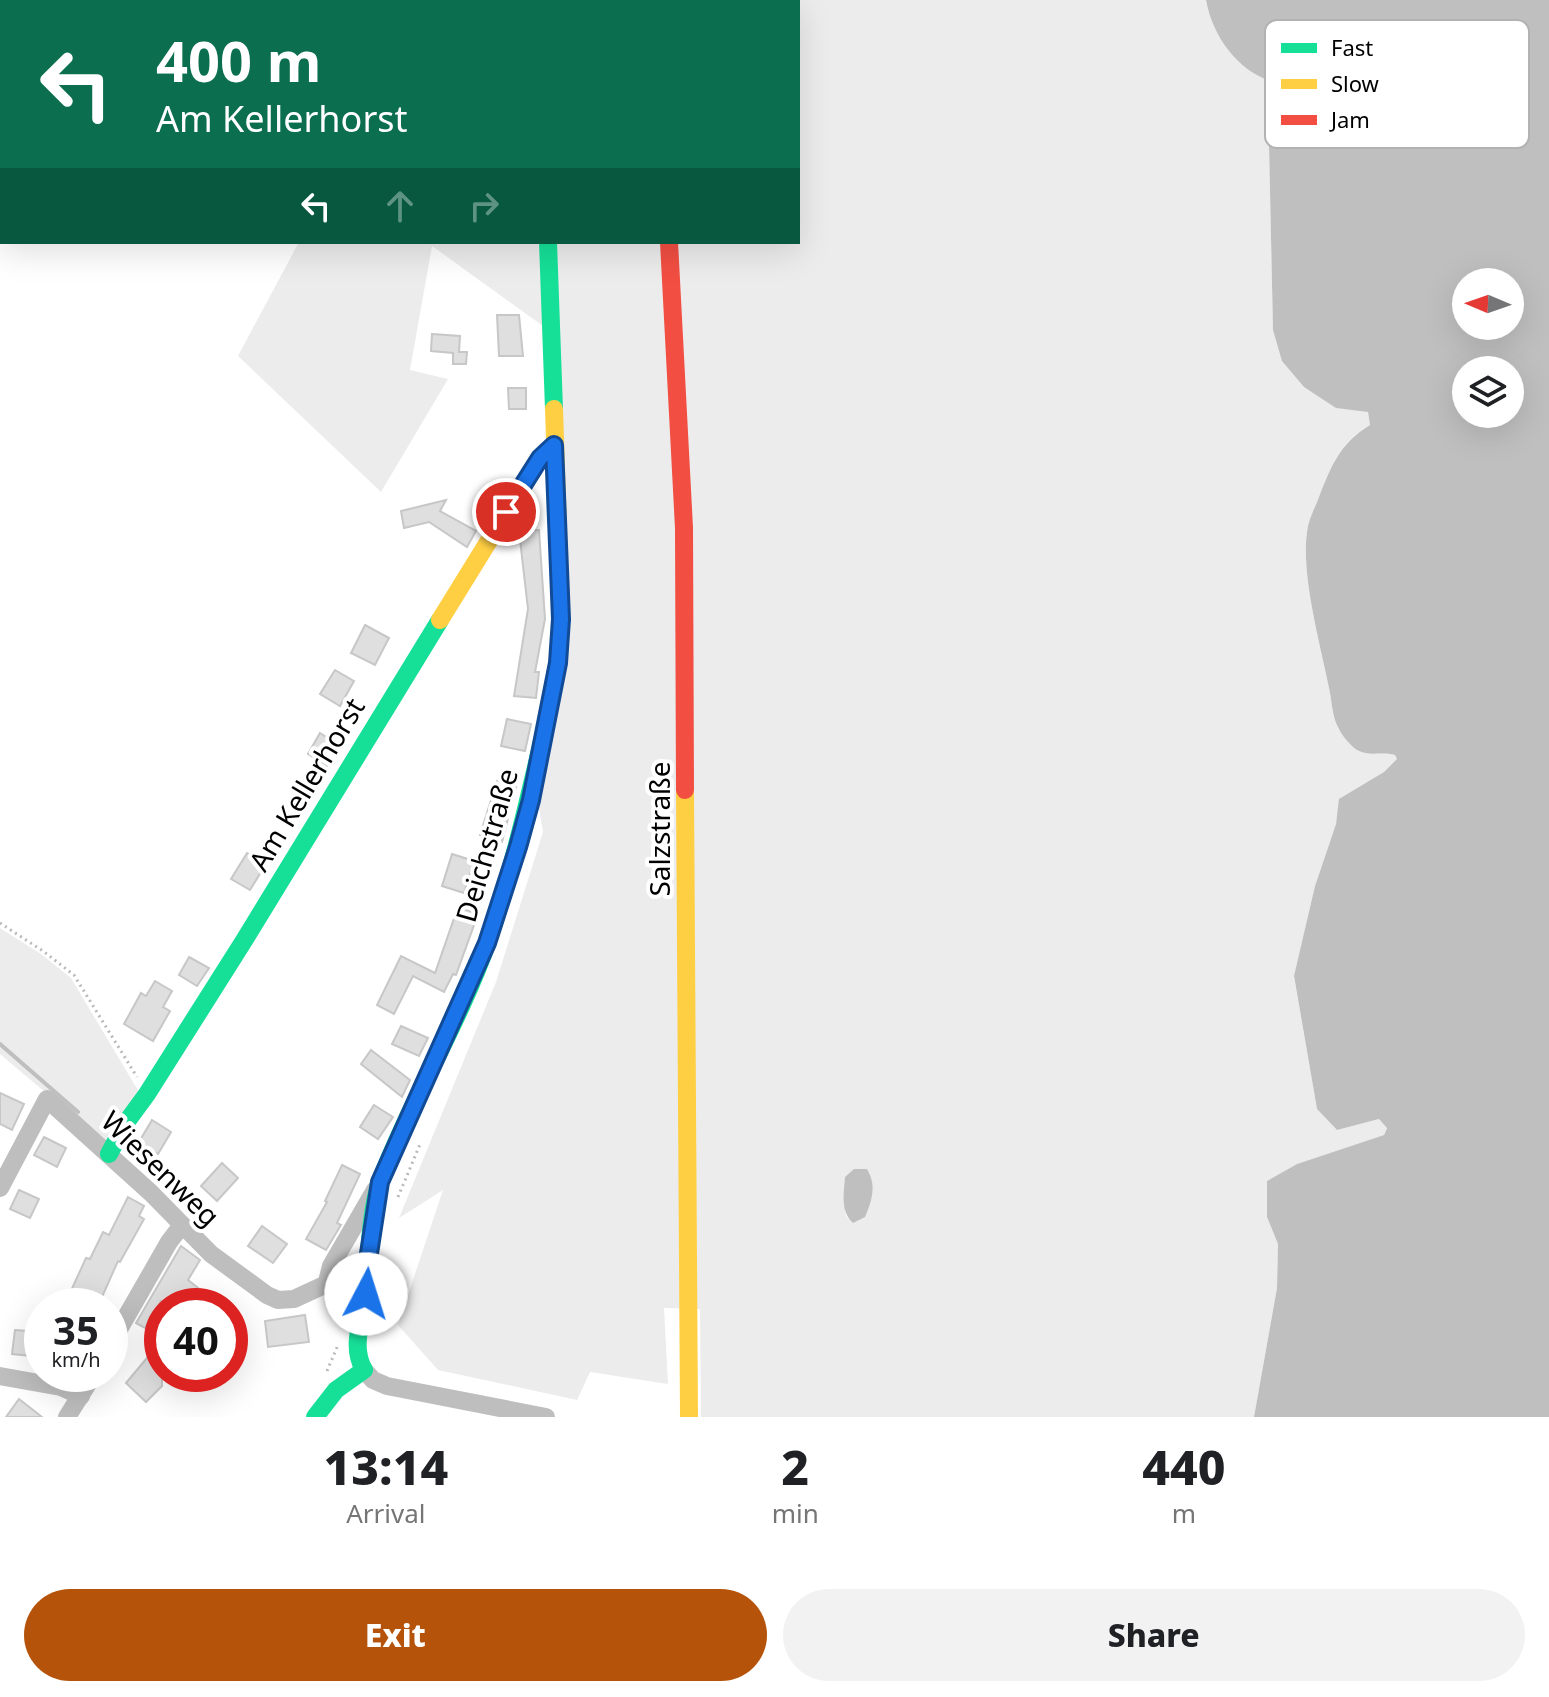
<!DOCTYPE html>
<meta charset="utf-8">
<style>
:root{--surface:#fff;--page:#f2f2f2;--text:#202124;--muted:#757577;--accent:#b45309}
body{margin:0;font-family:"Noto Sans",sans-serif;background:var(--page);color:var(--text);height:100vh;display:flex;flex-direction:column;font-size:30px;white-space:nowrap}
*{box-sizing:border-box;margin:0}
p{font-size:26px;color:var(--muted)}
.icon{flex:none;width:44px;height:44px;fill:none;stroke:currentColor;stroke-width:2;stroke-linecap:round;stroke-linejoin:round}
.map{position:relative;height:1417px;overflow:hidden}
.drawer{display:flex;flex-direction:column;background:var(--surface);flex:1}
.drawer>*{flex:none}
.top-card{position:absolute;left:0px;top:0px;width:800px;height:244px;box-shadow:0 8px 32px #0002;background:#0b6e4f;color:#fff;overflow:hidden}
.needle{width:52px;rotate:272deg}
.fabs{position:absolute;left:1452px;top:268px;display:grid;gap:16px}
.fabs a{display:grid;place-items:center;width:72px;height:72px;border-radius:50%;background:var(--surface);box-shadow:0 8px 32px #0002;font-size:40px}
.speed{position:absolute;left:24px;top:1288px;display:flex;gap:16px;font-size:40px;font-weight:700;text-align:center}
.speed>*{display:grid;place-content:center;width:104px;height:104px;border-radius:50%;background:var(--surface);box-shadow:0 8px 32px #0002;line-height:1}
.speed small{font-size:20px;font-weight:400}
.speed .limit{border:12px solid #d22;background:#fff;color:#111}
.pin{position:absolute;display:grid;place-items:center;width:68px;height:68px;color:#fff;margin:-34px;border:4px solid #fff;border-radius:50%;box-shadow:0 2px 8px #0007}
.me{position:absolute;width:88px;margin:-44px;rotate:5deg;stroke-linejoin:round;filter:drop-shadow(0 0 6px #0008)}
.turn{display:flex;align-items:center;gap:28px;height:168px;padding:0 24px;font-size:36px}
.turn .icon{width:104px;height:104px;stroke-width:2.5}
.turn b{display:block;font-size:56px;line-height:68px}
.lanes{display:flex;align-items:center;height:76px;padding:0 24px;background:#0003;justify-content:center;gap:40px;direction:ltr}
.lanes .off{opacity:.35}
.eta{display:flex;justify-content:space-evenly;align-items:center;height:136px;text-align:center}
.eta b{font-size:48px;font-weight:800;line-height:56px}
.button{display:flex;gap:16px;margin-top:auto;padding:16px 24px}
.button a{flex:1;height:92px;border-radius:48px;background:var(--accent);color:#fff;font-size:32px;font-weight:800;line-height:92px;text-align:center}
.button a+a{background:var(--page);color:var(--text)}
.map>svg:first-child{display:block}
.green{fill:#ececec;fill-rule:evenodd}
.water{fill:#bfbfbf;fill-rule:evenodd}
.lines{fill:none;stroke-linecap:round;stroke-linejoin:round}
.stream{stroke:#bfbfbf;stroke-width:4}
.building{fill:#dfdfdf;stroke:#c7c7c7;stroke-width:2}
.path{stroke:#b9b9b9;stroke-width:3;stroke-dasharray:2 4;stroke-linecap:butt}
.street{stroke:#bebebe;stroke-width:18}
.fast{stroke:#16e098;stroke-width:18}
.slow{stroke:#ffcf43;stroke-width:18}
.jam{stroke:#f24e42;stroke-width:18}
.route-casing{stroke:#114b97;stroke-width:20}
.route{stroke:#1a73e8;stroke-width:14}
.labels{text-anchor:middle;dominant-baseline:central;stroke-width:8;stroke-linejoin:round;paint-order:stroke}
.street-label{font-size:28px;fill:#000;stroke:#fff}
.key{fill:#fff;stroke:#b2b2b2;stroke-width:2}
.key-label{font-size:22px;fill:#000}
</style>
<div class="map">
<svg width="1549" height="1417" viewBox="0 0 1549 1417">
<rect width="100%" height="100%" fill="#fff"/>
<!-- green -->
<g class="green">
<path d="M 117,0 L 1206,0 C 1213,39 1241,76 1281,84 C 1291,86 1301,81 1312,83 L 1305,106 L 1269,145 L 1273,330 L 1336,408 L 1368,411 L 1370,425 C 1340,442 1331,466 1319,497 C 1315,508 1309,520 1307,531 C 1301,576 1320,643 1329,688 C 1332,701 1332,718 1339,729 C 1342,736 1349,743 1354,748 C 1368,758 1380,751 1395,755 L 1397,760 L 1384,772 L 1340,800 L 1336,824 L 1315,886 L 1294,977 L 1317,1109 L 1337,1130 L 1379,1119 L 1387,1127 L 1384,1135 L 1297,1164 L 1267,1181 L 1267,1217 L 1278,1244 L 1277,1288 L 1254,1417 L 701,1417 L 700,1309 L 664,1308 L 668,1384 L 590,1372 L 577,1400 L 438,1370 L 398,1325 L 443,1190 L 399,1218 L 496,982 L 543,832 L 539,808 L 561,669 L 554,334 L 432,246 L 410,370 L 448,379 L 381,492 L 238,356 L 299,242 L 798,242 L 798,2 ZM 867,1169 C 880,1187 863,1206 853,1223 L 846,1216 L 844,1201 Z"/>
<path d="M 0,928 L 41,954 L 71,978 L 139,1092 L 104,1142 L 0,1054 Z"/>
</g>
<!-- water -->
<g class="water">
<path d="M 1206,0 L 1549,0 L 1549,1417 L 1254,1417 L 1277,1288 L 1278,1244 L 1267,1217 L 1267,1181 L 1297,1164 L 1384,1135 L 1387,1128 L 1379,1119 L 1337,1130 L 1317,1109 L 1294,976 L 1315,886 L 1336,824 L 1339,799 L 1384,772 L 1397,759 L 1395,755 C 1380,751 1368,758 1354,748 C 1349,743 1342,736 1339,729 C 1332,718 1332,701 1329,688 C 1320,643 1301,576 1307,532 C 1308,520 1315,508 1319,497 C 1331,466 1340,443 1370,425 L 1368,412 L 1336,408 L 1304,387 L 1282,361 L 1273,330 L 1269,145 L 1305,106 L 1312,83 C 1302,81 1292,86 1281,84 C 1241,76 1213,39 1206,0 ZM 1466,282 L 1510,282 L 1510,326 L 1466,326 ZM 1466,370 L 1510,370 L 1510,414 L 1466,414 Z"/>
<path d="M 854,1169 L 867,1169 C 877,1185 872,1201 865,1217 L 853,1223 C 840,1211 844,1193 845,1177 Z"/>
</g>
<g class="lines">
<!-- stream -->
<path class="stream" d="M 0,1044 L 78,1112"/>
</g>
<!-- building -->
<g class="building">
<path d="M 497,315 L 519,315 L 523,356 L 499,356 Z"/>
<path d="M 432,334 L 460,336 L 459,352 L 467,352 L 466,364 L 453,364 L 453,353 L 431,351 Z"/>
<path d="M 508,388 L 526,388 L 526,409 L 509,409 Z"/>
<path d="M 446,500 L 440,511 L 476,531 L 467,547 L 429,522 L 404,528 L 401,511 Z"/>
<path d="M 539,530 L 545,619 L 535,672 L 539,672 L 536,698 L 514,696 L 528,609 L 519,531 Z"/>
<path d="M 365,625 L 389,638 L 375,665 L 351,653 Z"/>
<path d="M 335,670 L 354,681 L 340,706 L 320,694 Z"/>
<path d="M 507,719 L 531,724 L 525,751 L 501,746 Z"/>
<path d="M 320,733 L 339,745 L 327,766 L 308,754 Z"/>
<path d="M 497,781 L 516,787 L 502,842 L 480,835 Z"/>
<path d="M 247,853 L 266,864 L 250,890 L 231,879 Z"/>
<path d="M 452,854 L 474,861 L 464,893 L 442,886 Z"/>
<path d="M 458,907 L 478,914 L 456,975 L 453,974 L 444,992 L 413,976 L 394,1014 L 377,1005 L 401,956 L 435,973 Z"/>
<path d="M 189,957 L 209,968 L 197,986 L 179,975 Z"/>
<path d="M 155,981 L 172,991 L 163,1007 L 170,1011 L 153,1041 L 124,1024 L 141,993 L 146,996 Z"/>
<path d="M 401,1026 L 428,1038 L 419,1056 L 392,1044 Z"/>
<path d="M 371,1050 L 410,1080 L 402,1097 L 361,1064 Z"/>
<path d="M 0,1093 L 24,1104 L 12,1130 L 0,1124 Z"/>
<path d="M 374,1105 L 393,1117 L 378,1139 L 360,1127 Z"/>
<path d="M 152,1120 L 171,1132 L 158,1154 L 139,1142 Z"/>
<path d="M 44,1137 L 66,1148 L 57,1167 L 34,1155 Z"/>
<path d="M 222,1163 L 238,1178 L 217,1201 L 201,1186 Z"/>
<path d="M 342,1165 L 360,1174 L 337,1223 L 341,1225 L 326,1250 L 306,1239 L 327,1202 L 325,1201 Z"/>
<path d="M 19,1190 L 39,1199 L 30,1218 L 10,1209 Z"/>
<path d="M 128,1197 L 144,1206 L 139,1216 L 144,1219 L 120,1262 L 118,1261 L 98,1306 L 64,1306 L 86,1258 L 90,1259 L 103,1232 L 109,1235 Z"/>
<path d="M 262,1226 L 287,1244 L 273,1263 L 248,1246 Z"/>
<path d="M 181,1246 L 200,1260 L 188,1280 L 221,1306 L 170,1306 L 161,1301 L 145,1328 L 136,1323 Z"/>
<path d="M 305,1315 L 309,1342 L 268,1347 L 265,1321 Z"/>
<path d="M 15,1330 L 42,1332 L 41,1357 L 12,1354 Z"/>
<path d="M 162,1340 L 162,1386 L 146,1402 L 126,1383 Z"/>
<path d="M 19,1399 L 42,1417 L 6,1417 Z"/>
</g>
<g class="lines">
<!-- path -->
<g class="path">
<path d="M 343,0 L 344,2"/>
<path d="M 540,0 L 540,2"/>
<path d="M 554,0 L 554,2"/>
<path d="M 0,923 L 43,951 L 74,975 L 137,1077"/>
<path d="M 398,1197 L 421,1142"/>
<path d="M 327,1371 L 338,1345"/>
</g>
<!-- street -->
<g class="street">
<path d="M 0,1188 L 47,1099 L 151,1193 L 211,1254 L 267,1295 L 278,1300 L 294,1299 L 348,1274 L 366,1273"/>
<path d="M 327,1282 L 331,1266 L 375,1190"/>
<path d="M 110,1345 L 169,1242 L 182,1225"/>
<path d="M 364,1370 L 373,1380 L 387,1386 L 546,1417"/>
<path d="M 0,1376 L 61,1387 L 81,1396"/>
<path d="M 67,1417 L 94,1374"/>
</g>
<!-- fast -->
<g class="fast">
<path d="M 654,0 L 654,2"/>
<path d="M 548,242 L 554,409"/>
<path d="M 109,1154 L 125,1124 L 147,1094 L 245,939 L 440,620"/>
<path d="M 315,1417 L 336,1390 L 364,1370 C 350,1345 363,1320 366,1293 C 369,1261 370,1209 381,1179 C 412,1098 459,1023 488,941 C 513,870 529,797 546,724"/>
</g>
<!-- slow -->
<g class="slow">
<path d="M 440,620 L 540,458 L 554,445"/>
<path d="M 546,724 L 558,663 L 561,619 L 554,409"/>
<path d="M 685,790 L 689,1417"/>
</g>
<!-- jam -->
<path class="jam" d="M 669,242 L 684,528 L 685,790"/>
</g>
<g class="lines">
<!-- route casing -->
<g class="route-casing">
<path id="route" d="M 366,1294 L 366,1273 L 380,1182 L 487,943 L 518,847 L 531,800 L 558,663 L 561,619 L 554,445 L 540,458 L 506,512"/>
</g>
<!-- route -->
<use href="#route" class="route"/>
</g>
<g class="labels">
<!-- street labels -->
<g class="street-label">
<text transform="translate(306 784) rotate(-59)">Am Kellerhorst</text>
<text transform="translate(659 829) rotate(-90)">Salzstraße</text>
<text transform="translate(486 845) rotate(-74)">Deichstraße</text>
<text transform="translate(161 1168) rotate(44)">Wiesenweg</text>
</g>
</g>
<!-- legend -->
<rect x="1265" y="20" width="264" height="128" rx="12" class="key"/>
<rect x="1281" y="43" width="36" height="10" fill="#16e098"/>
<rect x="1281" y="79" width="36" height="10" fill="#ffcf43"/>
<rect x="1281" y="115" width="36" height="10" fill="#f24e42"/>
<g class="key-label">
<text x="1331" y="56">Fast</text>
<text x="1331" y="92">Slow</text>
<text x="1331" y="128">Jam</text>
</g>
</svg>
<div class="fabs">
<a><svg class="needle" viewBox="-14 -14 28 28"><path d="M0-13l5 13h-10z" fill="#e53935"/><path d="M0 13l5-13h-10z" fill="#757577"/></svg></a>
<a><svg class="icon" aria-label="layers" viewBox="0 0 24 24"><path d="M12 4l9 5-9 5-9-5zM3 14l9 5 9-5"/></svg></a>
</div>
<div class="speed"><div>35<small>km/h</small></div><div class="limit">40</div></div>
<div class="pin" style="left:506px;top:512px;background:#d93025"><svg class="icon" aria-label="arrive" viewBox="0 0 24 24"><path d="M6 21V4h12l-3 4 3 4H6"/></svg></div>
<svg class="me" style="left:366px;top:1294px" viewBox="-20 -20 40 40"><circle r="19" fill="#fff"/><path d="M0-13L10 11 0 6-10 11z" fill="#1a73e8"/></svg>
<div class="top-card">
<div class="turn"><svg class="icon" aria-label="left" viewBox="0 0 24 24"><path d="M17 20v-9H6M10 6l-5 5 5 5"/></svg><div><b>400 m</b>Am Kellerhorst</div></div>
<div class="lanes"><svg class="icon" aria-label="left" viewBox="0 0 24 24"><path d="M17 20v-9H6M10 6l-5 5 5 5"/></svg><svg class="icon off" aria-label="ahead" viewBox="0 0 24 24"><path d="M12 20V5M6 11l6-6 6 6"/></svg><svg class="icon off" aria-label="right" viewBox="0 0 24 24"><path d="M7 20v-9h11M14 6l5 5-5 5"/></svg></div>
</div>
</div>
<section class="drawer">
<div class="eta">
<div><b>13:14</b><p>Arrival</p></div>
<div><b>2</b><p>min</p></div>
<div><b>440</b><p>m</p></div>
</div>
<div class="button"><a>Exit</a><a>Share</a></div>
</section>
